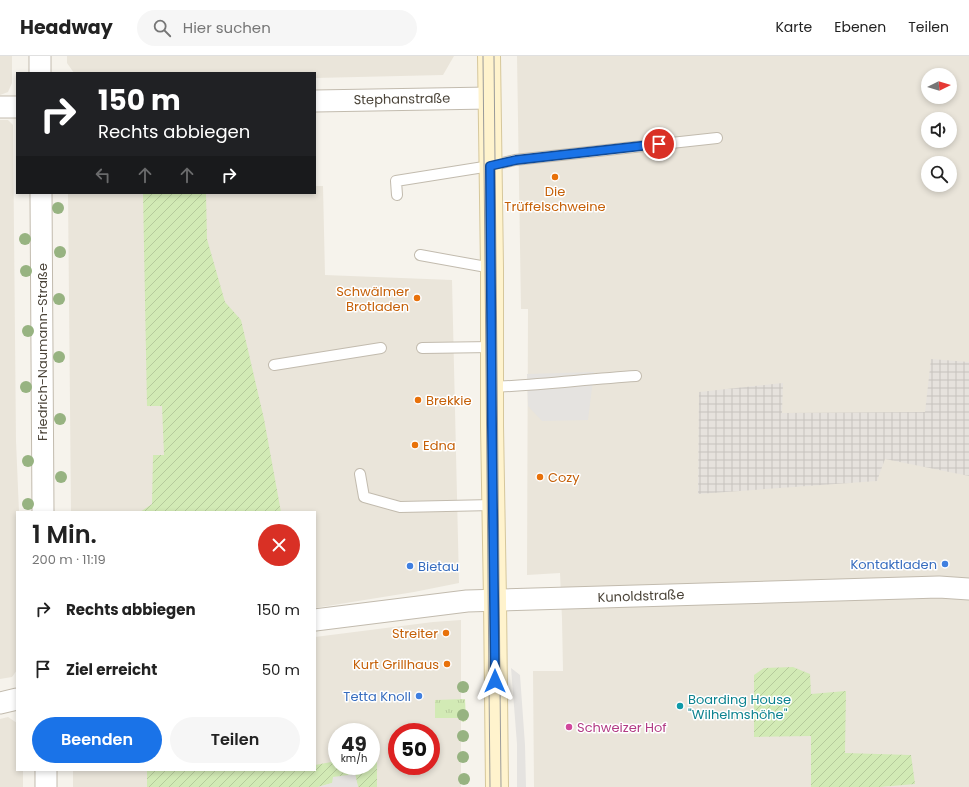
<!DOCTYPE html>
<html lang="de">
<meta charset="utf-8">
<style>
:root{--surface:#fff;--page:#f6f6f6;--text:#222;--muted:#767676;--line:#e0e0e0;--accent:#1a73e8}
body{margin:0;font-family:Poppins,sans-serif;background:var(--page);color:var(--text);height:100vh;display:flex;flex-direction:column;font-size:15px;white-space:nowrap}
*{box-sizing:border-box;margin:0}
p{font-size:13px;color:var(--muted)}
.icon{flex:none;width:22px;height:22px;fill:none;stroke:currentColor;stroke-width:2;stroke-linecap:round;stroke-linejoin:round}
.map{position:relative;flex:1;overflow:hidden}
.panel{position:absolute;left:16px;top:455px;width:300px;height:260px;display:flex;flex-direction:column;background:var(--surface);border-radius:0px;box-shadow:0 2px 6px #0003}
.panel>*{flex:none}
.top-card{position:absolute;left:16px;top:16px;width:300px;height:122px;border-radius:0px;box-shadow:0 2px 6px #0003;background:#202124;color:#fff;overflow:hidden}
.needle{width:26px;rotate:85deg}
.buttons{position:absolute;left:921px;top:12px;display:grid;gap:8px}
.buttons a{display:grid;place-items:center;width:36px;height:36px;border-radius:50%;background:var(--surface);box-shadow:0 2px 6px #0003;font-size:20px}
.speed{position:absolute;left:328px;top:667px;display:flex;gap:8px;font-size:20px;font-weight:700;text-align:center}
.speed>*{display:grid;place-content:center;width:52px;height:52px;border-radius:50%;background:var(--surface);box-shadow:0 2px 6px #0003;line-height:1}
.speed small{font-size:10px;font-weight:400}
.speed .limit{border:6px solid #d22;background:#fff;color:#111}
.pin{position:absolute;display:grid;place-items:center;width:34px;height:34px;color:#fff;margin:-17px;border:2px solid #fff;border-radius:50%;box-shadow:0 1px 4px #0007}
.me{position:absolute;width:44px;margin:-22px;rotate:0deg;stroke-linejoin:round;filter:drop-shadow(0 0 3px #0008)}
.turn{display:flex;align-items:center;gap:14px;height:84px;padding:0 16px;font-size:18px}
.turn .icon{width:52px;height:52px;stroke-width:2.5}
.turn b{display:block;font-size:28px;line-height:34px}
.lanes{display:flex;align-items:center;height:38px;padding:0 16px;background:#0003;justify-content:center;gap:20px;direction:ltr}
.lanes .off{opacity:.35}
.round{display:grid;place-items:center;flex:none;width:42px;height:42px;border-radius:21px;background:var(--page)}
.headline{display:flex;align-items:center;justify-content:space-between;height:68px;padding:0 16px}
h1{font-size:24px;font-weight:600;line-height:30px}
.cta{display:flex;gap:8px;margin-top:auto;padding:8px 16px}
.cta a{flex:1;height:46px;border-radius:24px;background:var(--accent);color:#fff;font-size:16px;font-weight:600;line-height:46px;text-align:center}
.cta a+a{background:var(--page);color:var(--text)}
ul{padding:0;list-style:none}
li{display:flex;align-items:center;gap:12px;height:60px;padding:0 16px}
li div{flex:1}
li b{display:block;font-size:15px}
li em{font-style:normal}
header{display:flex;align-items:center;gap:24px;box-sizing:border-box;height:56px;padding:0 20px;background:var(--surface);border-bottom:1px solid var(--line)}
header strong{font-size:19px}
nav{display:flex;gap:22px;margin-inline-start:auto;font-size:14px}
.search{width:280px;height:36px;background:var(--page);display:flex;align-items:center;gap:10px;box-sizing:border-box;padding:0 14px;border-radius:22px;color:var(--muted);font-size:15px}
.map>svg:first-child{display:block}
.residential{fill:#eae5da;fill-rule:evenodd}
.industrial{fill:url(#industrial-grid)}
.grass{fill:url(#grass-tufts)}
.garden{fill:url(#garden-furrows)}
.parking{fill:#e5e3e0}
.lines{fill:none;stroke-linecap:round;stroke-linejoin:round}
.lane-casing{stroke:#c2bbae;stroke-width:12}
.street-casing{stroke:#c2bbae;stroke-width:23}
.secondary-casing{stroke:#d6c79b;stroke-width:24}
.lane{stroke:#fff;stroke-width:10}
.street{stroke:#fff;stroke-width:21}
.secondary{stroke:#fff3cd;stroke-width:22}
.tram{stroke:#9a9a9a;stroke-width:1}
.tree{fill:#97b381}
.route-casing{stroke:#114b97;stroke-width:10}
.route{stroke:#1a73e8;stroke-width:7}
.food-dot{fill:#e8710a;stroke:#fff;stroke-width:1.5}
.shop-dot{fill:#3f7fe0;stroke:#fff;stroke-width:1.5}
.culture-dot{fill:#0f9aa8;stroke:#fff;stroke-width:1.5}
.hotel-dot{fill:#d1479c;stroke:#fff;stroke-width:1.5}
.labels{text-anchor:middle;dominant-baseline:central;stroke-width:3;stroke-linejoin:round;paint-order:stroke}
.street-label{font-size:13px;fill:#4b4439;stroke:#fff}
.food-label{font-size:13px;fill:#c56008;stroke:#fff;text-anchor:end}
.shop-label{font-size:13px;fill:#366cbe;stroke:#fff;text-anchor:end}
.culture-label{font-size:13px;fill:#0d838f;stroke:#fff;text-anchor:start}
.hotel-label{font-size:13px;fill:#b23c85;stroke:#fff;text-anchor:start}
</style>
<header>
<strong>Headway</strong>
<div class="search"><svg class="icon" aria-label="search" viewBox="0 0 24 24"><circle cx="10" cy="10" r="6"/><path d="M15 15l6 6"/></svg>Hier suchen</div>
<nav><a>Karte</a><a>Ebenen</a><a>Teilen</a></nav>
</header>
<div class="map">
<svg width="969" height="731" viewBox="0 0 969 731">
<defs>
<pattern id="industrial-grid" width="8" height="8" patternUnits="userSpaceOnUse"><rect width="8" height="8" fill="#e6e2dd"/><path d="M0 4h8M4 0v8" fill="none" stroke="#c7c3be"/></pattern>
<pattern id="grass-tufts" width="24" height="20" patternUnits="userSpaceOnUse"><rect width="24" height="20" fill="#d2eab5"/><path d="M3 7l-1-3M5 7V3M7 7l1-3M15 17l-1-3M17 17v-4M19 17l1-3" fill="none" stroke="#b6ca9c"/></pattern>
<pattern id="garden-furrows" width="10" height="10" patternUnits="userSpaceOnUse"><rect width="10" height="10" fill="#d2eab5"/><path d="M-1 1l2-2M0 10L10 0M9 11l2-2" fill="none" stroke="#b6ca9c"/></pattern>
</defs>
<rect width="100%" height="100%" fill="#f6f3ec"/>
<!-- residential -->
<g class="residential">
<path d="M 0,0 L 12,0 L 12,27 L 8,36 L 0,39 Z"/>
<path d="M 67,0 L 454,0 L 443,19 L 315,22 L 315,17 L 74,17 L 67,7 Z"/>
<path d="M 517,0 L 969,0 L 969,731 L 534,731 L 533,615 L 563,615 L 562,563 L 560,517 L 527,519 L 528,253 L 521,253 ZM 928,19 L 950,19 L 950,41 L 928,41 ZM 928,63 L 950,63 L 950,85 L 928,85 ZM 928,107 L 950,107 L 950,129 L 928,129 Z"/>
<path d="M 0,64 L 8,64 L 13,69 L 16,385 L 19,456 L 17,456 L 17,614 L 12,621 L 0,623 Z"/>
<path d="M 315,130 L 323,130 L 325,219 L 452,224 L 459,527 L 414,536 L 315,552 L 315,456 L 71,456 L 68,137 L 315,137 Z"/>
<path d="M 461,564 L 461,731 L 73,731 L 73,714 L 315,714 L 315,581 L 433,566 ZM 337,676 L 371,676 L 371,710 L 337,710 ZM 397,676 L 431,676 L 431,710 L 397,710 Z"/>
<path d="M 8,661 L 17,667 L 17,714 L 23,714 L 23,731 L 0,731 L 0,663 Z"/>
</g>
<!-- industrial -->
<path class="industrial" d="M 931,303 L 969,306 L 969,420 L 885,403 L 877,425 L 698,438 L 699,336 L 783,327 L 782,357 L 925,356 Z"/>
<!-- grass -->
<path class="grass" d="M 465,643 L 466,665 L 462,666 L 461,662 L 435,662 L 435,644 Z"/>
<!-- garden -->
<g class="garden">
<path d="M 143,137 L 206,137 L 207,183 L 225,246 L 241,264 L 264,363 L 281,456 L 140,456 L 152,448 L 153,399 L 164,399 L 162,350 L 147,350 Z"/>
<path d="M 793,611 L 810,618 L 811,638 L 846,635 L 845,697 L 911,699 L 915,728 L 880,731 L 811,731 L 811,680 L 754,681 L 754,619 L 764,612 Z"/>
<path d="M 377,698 L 377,731 L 358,731 L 355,718 L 332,727 L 318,731 L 147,731 L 147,715 L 152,714 L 276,714 L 277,715 L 285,714 L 315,714 L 315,709 L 337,705 L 337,710 L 371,710 L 371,699 Z"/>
</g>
<!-- parking -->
<g class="parking">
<path d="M 594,316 L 588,364 L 542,365 L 528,350 L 527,318 Z"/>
<path d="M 511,612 L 520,619 L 525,689 L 526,731 L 517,731 L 517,688 Z"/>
<path d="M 355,718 L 358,731 L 318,731 L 332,727 L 333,721 Z"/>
</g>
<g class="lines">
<!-- lane casing -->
<g class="lane-casing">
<g id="lane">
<path d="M 397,139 L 396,125 L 490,110 L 515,104 L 717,82"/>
<path d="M 420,199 L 492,212"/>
<path d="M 422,292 L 492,291"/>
<path d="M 274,309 L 381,292"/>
<path d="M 492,331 C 540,329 588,323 636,320"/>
<path d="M 360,418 L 364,441 L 400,451 L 493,449"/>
</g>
</g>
<!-- street casing -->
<g class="street-casing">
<g id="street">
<path d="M 40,0 L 40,17"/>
<path d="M 315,45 L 489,42"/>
<path d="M 0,51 L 17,51"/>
<path d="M 41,137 L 43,456"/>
<path d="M 315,564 L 467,545 L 939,531 L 969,533"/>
<path d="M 0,647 L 17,643"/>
<path d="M 46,714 L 46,731"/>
</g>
</g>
<!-- secondary casing -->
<g class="secondary-casing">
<path id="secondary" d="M 489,0 L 492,212 L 492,370 L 495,544 L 497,731"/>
</g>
<!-- lane -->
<use href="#lane" class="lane"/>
<!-- street -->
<use href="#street" class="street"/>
<!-- secondary -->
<use href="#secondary" class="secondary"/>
<!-- tram -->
<g class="tram">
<path d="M 483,0 L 490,731"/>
<path d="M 494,0 L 501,731"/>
</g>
</g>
<!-- trees -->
<g class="tree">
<circle cx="58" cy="152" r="6"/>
<circle cx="25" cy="183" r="6"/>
<circle cx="60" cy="196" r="6"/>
<circle cx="26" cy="215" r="6"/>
<circle cx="59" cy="243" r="6"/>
<circle cx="28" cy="275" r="6"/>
<circle cx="59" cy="301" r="6"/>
<circle cx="26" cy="331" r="6"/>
<circle cx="60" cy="363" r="6"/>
<circle cx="28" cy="405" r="6"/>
<circle cx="61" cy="421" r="6"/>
<circle cx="28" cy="448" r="6"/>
<circle cx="463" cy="631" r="6"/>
<circle cx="463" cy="659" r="6"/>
<circle cx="463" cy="680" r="6"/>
<circle cx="463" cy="701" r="6"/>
<circle cx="464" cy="723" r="6"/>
</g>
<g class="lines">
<!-- route casing -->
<g class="route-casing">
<path id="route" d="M 495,625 L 492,370 L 490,110 L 516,104 L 659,88"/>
</g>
<!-- route -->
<use href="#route" class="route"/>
</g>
<!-- markers -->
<g class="food-dot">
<circle cx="555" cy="121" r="4"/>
<circle cx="417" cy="242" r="4"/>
<circle cx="418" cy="344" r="4"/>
<circle cx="415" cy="389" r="4"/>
<circle cx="540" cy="421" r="4"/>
<circle cx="446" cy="577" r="4"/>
<circle cx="447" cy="608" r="4"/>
</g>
<g class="shop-dot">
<circle cx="945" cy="508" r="4"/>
<circle cx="410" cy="510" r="4"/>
<circle cx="419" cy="640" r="4"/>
</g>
<circle class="culture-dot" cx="680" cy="650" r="4"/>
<circle class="hotel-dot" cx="569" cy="671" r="4"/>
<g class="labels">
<!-- street labels -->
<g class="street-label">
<text transform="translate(402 43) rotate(-1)">Stephanstraße</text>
<text transform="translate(42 296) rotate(-90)">Friedrich-Naumann-Straße</text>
<text transform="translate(641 540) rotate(-2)">Kunoldstraße</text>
</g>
<!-- food labels -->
<g class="food-label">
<text x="555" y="135" text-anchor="middle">Die<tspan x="555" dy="15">Trüffelschweine</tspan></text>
<text x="409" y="235">Schwälmer<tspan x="409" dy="15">Brotladen</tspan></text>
<text x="426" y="344" text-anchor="start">Brekkie</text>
<text x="423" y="389" text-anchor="start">Edna</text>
<text x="548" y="421" text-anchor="start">Cozy</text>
<text x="438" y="577">Streiter</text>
<text x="439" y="608">Kurt Grillhaus</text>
</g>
<!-- shop labels -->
<g class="shop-label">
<text x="937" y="508">Kontaktladen</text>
<text x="418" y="510" text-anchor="start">Bietau</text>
<text x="411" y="640">Tetta Knoll</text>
</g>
<!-- culture labels -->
<g class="culture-label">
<text x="688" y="643">Boarding House<tspan x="688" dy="15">"Wilhelmshöhe"</tspan></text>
</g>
<!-- hotel labels -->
<g class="hotel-label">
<text x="577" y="671">Schweizer Hof</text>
</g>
</g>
</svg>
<div class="buttons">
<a><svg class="needle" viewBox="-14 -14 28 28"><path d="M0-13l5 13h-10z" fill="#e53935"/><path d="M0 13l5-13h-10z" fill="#767676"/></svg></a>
<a><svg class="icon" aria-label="sound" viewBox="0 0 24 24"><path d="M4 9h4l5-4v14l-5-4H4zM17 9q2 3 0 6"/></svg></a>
<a><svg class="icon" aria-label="search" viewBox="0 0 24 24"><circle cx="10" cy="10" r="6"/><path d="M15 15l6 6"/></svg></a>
</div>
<div class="speed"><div>49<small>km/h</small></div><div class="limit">50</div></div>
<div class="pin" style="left:659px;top:88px;background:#d93025"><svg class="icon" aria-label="arrive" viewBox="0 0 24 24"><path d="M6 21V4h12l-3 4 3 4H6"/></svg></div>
<svg class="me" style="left:495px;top:625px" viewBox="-20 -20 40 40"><path d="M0-17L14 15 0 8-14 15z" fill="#1a73e8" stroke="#fff" stroke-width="4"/></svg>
<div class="top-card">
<div class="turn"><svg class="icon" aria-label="right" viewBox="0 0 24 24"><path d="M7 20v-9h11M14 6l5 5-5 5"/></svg><div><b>150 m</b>Rechts abbiegen</div></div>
<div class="lanes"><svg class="icon off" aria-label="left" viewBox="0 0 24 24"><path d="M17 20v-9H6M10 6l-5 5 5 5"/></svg><svg class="icon off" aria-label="ahead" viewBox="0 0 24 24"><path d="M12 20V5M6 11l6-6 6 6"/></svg><svg class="icon off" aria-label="ahead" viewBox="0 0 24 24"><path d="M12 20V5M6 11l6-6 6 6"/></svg><svg class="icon" aria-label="right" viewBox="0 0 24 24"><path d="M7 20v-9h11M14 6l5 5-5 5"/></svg></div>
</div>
<section class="panel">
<div class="headline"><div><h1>1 Min.</h1><p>200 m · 11:19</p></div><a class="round" style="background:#d93025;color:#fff"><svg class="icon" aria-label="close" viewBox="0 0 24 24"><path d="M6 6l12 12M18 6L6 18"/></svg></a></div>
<ul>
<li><svg class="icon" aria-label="right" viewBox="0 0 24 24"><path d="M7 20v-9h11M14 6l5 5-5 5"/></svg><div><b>Rechts abbiegen</b></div><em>150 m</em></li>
<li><svg class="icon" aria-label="arrive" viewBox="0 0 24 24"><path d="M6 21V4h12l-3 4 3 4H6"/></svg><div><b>Ziel erreicht</b></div><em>50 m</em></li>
</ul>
<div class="cta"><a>Beenden</a><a>Teilen</a></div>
</section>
</div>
